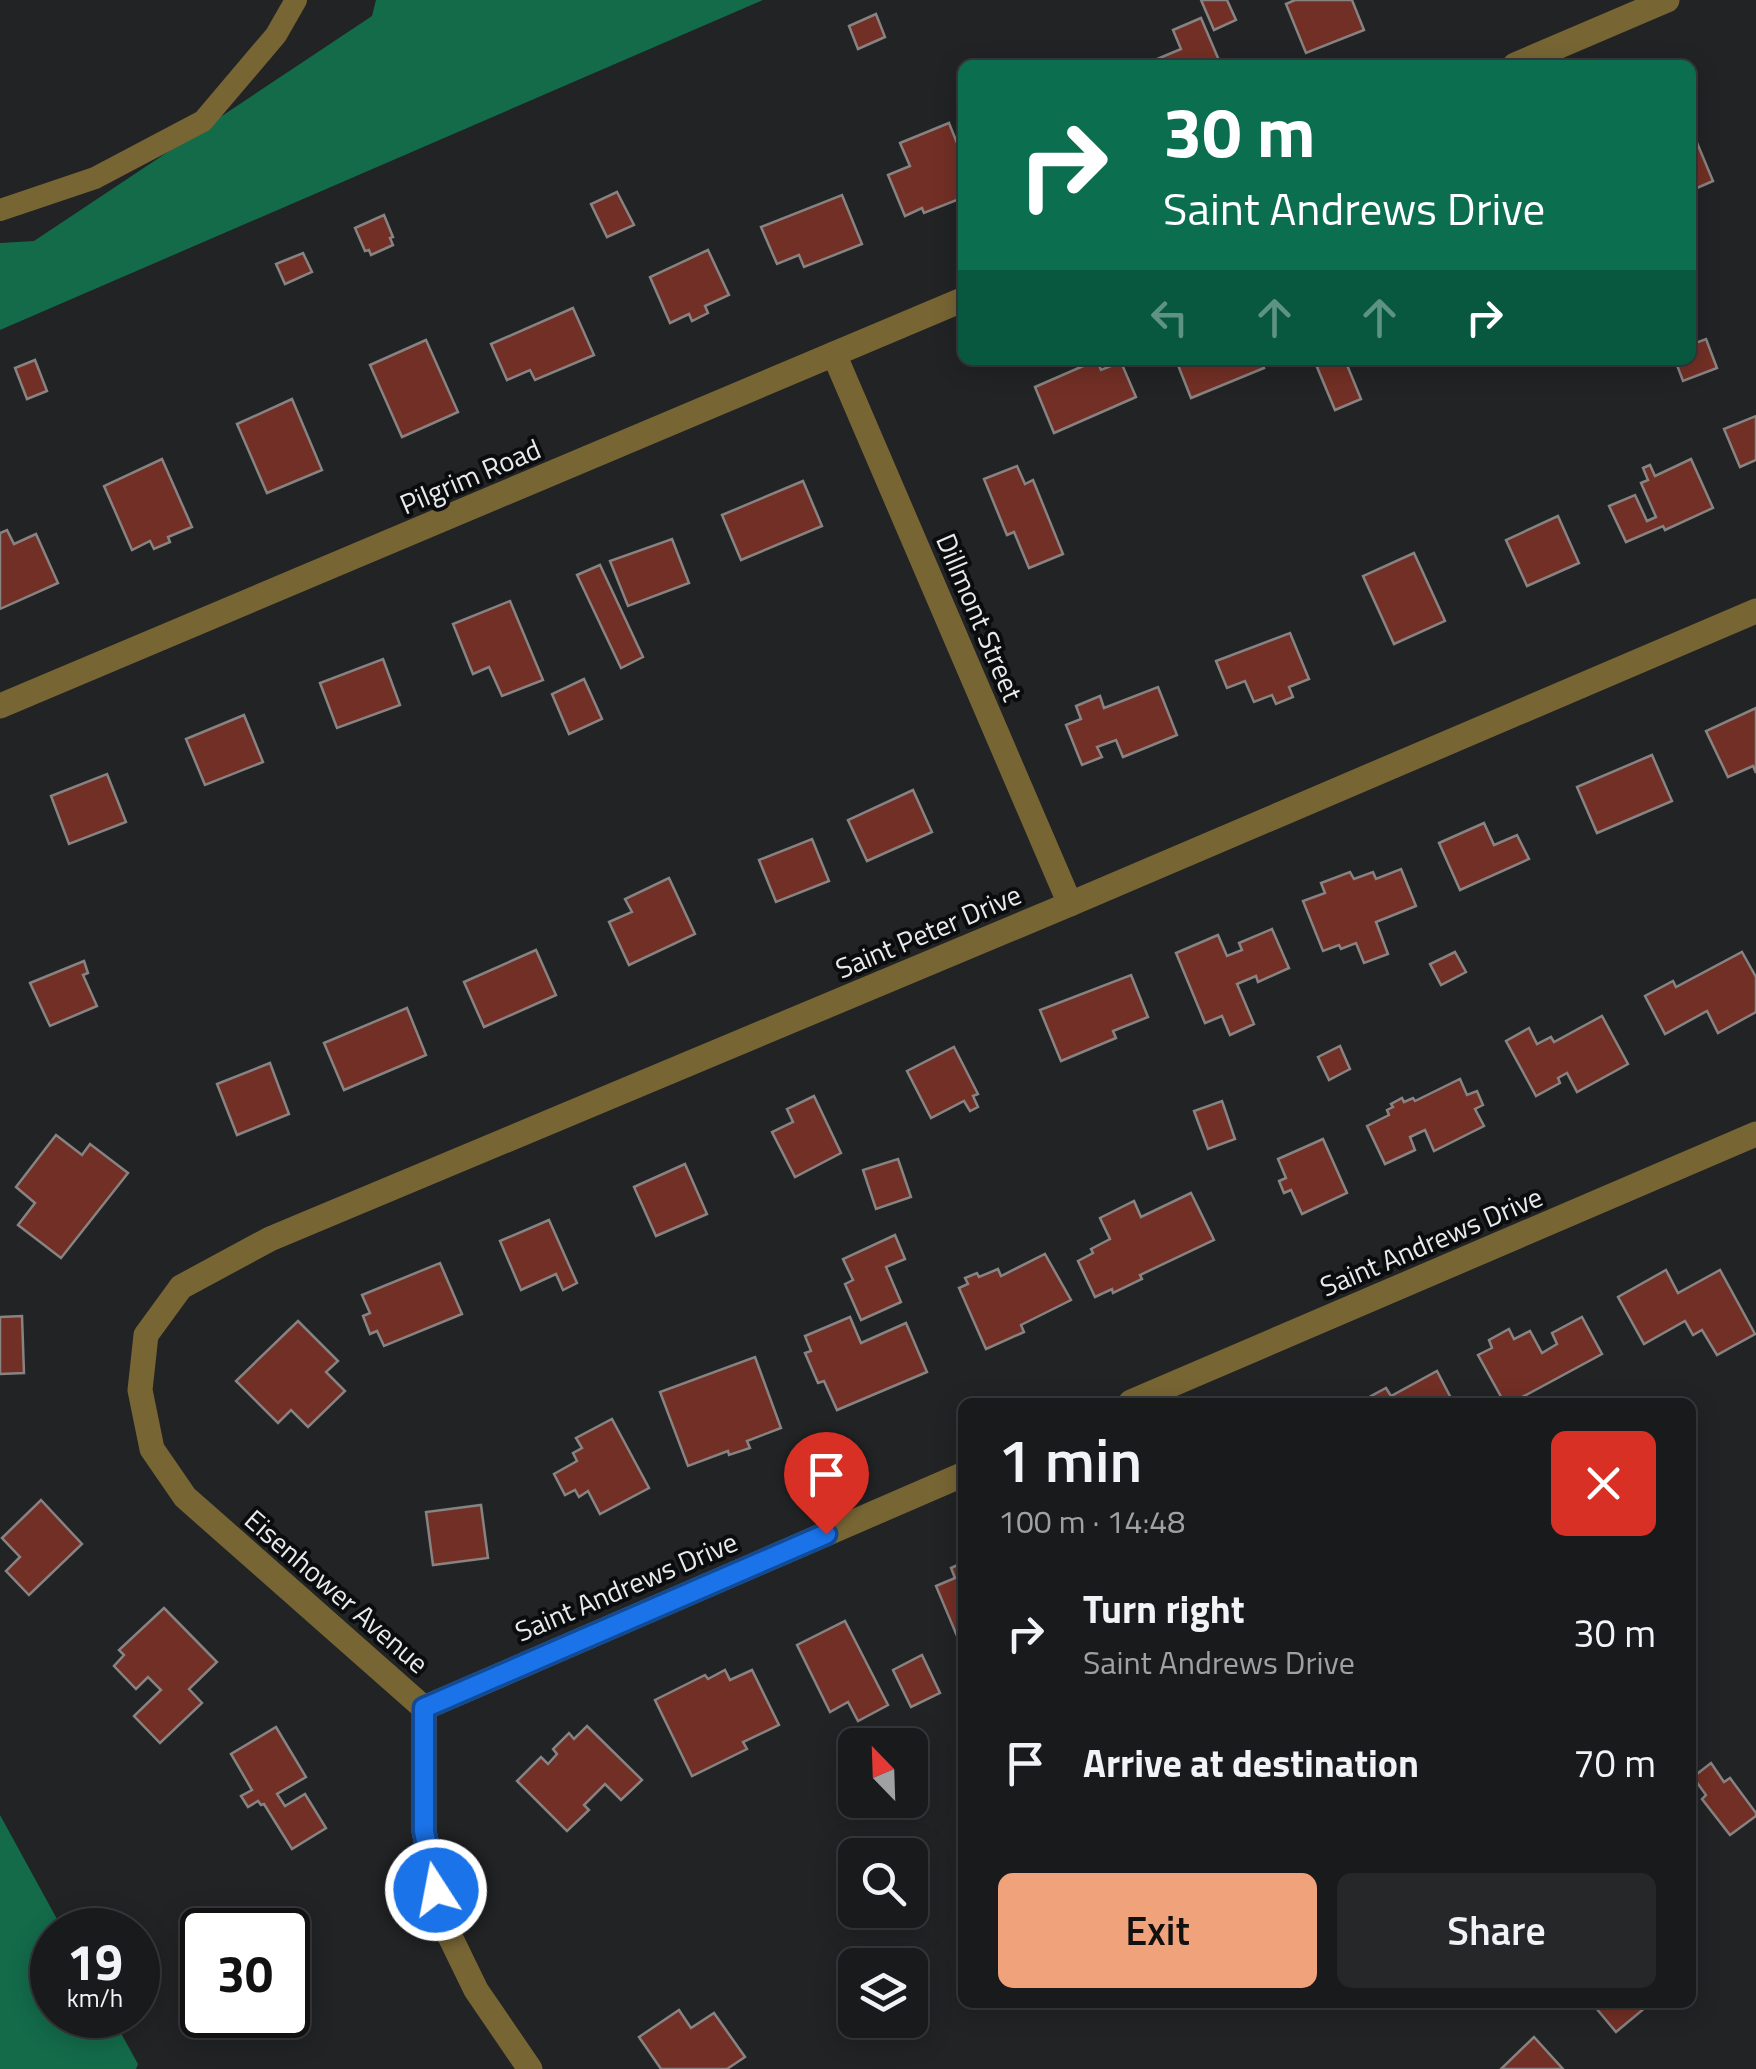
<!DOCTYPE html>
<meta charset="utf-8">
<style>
:root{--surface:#191a1c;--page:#262729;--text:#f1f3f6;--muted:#9fa1a3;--line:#37383b;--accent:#f0a27a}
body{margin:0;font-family:"Titillium Web",sans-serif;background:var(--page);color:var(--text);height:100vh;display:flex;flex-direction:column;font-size:38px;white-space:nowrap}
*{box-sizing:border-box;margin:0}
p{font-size:32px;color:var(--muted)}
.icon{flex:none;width:55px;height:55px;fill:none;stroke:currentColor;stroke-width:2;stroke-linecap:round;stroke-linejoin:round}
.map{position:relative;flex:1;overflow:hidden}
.sheet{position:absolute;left:958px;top:1398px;width:738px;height:610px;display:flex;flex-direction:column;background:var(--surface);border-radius:15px;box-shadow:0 5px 25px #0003,0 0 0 2px var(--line)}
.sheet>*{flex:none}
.banner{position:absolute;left:958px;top:60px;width:738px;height:305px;border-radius:15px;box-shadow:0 5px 25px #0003,0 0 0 2px var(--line);background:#0b6e4f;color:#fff;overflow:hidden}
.needle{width:65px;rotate:337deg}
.controls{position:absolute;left:838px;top:1728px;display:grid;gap:20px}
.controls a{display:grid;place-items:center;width:90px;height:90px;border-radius:15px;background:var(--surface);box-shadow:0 5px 25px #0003,0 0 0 2px var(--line);font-size:50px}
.speed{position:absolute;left:30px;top:1908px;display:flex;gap:20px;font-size:50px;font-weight:700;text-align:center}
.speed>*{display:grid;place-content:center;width:130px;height:130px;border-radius:50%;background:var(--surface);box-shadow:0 5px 25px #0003,0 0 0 2px var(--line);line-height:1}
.speed small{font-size:25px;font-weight:400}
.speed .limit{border:5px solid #111;border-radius:15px;background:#fff;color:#111}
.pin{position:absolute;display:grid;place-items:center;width:85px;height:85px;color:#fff;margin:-102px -42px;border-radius:50% 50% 50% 0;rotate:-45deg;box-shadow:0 0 10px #0007}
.pin .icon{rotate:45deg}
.me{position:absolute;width:110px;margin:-55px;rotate:349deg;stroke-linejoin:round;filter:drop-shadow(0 0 8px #0008)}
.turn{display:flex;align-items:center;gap:35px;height:210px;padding:0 40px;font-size:45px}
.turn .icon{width:130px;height:130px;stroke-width:2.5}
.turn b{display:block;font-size:70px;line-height:85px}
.lanes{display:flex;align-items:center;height:95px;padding:0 40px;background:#0003;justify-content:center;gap:50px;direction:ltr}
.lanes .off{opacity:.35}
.round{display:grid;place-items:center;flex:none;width:105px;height:105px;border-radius:15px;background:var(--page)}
.head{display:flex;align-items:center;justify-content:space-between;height:170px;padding:0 40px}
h1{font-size:60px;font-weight:600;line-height:75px}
.button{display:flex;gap:20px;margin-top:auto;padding:20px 40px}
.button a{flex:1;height:115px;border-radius:15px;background:var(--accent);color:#111;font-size:40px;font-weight:600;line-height:115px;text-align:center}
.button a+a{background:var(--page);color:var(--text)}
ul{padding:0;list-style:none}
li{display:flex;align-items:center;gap:30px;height:130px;padding:0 40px}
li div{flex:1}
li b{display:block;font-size:38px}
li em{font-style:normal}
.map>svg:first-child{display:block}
.forest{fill:#136b4a}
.building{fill:#722f25;stroke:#878382;stroke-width:2.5}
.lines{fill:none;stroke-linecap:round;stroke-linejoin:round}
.lane{stroke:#776534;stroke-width:22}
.street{stroke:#776534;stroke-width:25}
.route-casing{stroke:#114b97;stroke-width:25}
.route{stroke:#1a73e8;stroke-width:18}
.labels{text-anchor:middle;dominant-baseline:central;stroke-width:8;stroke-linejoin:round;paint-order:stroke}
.street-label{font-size:28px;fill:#e8eaeb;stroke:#0b0c0d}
</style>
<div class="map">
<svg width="1756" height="2069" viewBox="0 0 1756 2069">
<rect width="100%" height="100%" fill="#212325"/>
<!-- forest -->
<g class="forest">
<path d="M 376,0 L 763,0 L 0,330 L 0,243 L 34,241 L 372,16 Z"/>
<path d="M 0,1815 L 63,1930 L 52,1930 L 52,2015 L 111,2015 L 138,2064 L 136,2069 L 0,2069 Z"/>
</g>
<!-- building -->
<g class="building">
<path d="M 1201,0 L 1227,0 L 1236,20 L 1214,30 Z"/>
<path d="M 1295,0 L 1352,0 L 1364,30 L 1306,53 L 1286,4 Z"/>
<path d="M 876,14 L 885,37 L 858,49 L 849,26 Z"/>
<path d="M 1201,18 L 1221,65 L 1151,65 L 1150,62 L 1181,49 L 1173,30 Z"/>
<path d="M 949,123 L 957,143 L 962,141 L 962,198 L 924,213 L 922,208 L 905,216 L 888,175 L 910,166 L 900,143 Z"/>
<path d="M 1690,126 L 1713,181 L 1690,191 Z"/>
<path d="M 617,192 L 634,225 L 607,237 L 591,204 Z"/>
<path d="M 842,195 L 862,244 L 804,267 L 799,255 L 777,264 L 761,227 Z"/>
<path d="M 384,215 L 393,237 L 390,238 L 393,245 L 371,255 L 369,250 L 365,251 L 355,228 Z"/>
<path d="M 708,250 L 729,295 L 705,306 L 708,313 L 692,321 L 689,314 L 670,323 L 650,277 Z"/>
<path d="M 303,253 L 312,272 L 285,284 L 276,264 Z"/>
<path d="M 573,308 L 594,355 L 535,380 L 530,370 L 507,380 L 491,344 Z"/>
<path d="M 1706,339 L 1717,368 L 1683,381 L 1675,360 L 1690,360 L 1690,345 Z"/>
<path d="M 426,340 L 458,412 L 402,437 L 370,365 Z"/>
<path d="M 35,360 L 47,391 L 27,399 L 15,368 Z"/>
<path d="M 1097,360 L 1101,370 L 1121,362 L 1136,397 L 1054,433 L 1035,387 Z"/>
<path d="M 1176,360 L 1260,360 L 1264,368 L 1191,398 Z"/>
<path d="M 1331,360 L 1345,360 L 1361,399 L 1335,410 L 1317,367 Z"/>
<path d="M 292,399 L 322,470 L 267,493 L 237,424 Z"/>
<path d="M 1756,416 L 1756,460 L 1740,467 L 1724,429 Z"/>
<path d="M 162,459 L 192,527 L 168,537 L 170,542 L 154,549 L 150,541 L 132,550 L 104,486 Z"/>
<path d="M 1691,459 L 1713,508 L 1665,530 L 1663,526 L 1626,542 L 1609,506 L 1635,495 L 1647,521 L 1656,517 L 1641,483 L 1648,480 L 1643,468 L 1650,465 L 1655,476 Z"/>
<path d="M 1017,466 L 1025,484 L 1033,480 L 1063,554 L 1029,568 L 1014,532 L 1007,535 L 984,479 Z"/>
<path d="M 803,481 L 822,526 L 741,560 L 722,515 Z"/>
<path d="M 1558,516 L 1579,563 L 1527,586 L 1506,540 Z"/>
<path d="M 7,530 L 14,544 L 36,534 L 58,583 L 0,609 L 0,533 Z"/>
<path d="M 672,539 L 689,583 L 628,606 L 610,561 Z"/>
<path d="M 1414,553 L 1445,621 L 1394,644 L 1363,576 Z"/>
<path d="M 600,565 L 643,657 L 621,668 L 577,575 Z"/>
<path d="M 510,601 L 543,680 L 502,696 L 489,667 L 473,674 L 453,624 Z"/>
<path d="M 1290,633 L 1309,679 L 1289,687 L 1293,697 L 1276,704 L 1272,695 L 1254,702 L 1245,681 L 1227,688 L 1216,661 Z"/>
<path d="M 383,659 L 400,705 L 337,728 L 320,683 Z"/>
<path d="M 584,679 L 602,719 L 569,734 L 552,694 Z"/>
<path d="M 1158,687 L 1177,735 L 1123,757 L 1116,740 L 1097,747 L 1102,757 L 1082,765 L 1066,725 L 1081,719 L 1076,706 L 1100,696 L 1104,708 Z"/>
<path d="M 1756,708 L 1756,773 L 1753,766 L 1728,777 L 1706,731 Z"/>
<path d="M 244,715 L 263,762 L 205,785 L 186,739 Z"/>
<path d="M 1652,755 L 1672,801 L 1597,833 L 1577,787 Z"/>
<path d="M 107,774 L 126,822 L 69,844 L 51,796 Z"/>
<path d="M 913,790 L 932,832 L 867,861 L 848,820 Z"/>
<path d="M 1484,823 L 1494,845 L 1517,835 L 1529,859 L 1460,890 L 1439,843 Z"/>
<path d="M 812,839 L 829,881 L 776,902 L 759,860 Z"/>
<path d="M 1401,869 L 1416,906 L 1376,922 L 1388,954 L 1364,963 L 1356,943 L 1341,949 L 1339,945 L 1323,951 L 1303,901 L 1325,893 L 1321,883 L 1350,872 L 1354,879 L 1373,872 L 1376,879 Z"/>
<path d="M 669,878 L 695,934 L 629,965 L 609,922 L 632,912 L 625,899 Z"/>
<path d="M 1272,929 L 1289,968 L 1258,982 L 1256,976 L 1237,984 L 1254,1024 L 1230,1035 L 1222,1016 L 1205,1023 L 1176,953 L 1218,935 L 1227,956 L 1242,950 L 1239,943 Z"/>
<path d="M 536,950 L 556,995 L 484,1027 L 464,982 Z"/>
<path d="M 1455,952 L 1466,972 L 1441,985 L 1430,964 Z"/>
<path d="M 1742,952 L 1756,977 L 1756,1012 L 1718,1033 L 1707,1011 L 1665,1034 L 1645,996 L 1673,981 L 1676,987 Z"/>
<path d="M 84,961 L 88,973 L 83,975 L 97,1006 L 50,1026 L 30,983 Z"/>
<path d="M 1131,975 L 1148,1017 L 1113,1031 L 1116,1038 L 1061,1061 L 1040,1010 Z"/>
<path d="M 407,1008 L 426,1055 L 344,1090 L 324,1043 Z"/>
<path d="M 1602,1016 L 1628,1064 L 1577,1092 L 1567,1073 L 1558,1078 L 1560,1083 L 1536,1096 L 1506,1041 L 1529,1028 L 1537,1044 L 1551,1037 L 1554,1042 Z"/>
<path d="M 1340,1046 L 1350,1069 L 1329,1080 L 1318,1057 Z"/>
<path d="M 954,1047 L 978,1094 L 973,1096 L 978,1107 L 970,1111 L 964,1101 L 931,1118 L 907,1071 Z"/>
<path d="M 270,1063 L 289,1114 L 237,1135 L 217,1084 Z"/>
<path d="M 1460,1079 L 1467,1095 L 1477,1091 L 1483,1105 L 1475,1109 L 1484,1126 L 1434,1151 L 1425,1130 L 1410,1137 L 1415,1150 L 1385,1164 L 1367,1126 L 1389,1115 L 1387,1110 L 1393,1107 L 1391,1104 L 1402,1098 L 1404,1102 L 1413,1098 L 1415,1101 Z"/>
<path d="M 814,1096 L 841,1153 L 795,1177 L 772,1132 L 793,1122 L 787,1109 Z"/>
<path d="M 1222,1101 L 1235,1139 L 1208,1149 L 1194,1111 Z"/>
<path d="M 56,1135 L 82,1155 L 90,1144 L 128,1173 L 61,1258 L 18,1225 L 35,1203 L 16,1187 Z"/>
<path d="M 1323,1139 L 1347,1193 L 1302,1214 L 1291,1190 L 1284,1193 L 1279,1181 L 1286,1178 L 1278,1159 Z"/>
<path d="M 898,1159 L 911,1197 L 876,1209 L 863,1170 Z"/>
<path d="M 685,1164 L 707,1214 L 656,1236 L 634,1187 Z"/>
<path d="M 1191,1193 L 1214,1240 L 1140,1275 L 1142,1279 L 1113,1293 L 1112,1289 L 1095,1297 L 1078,1261 L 1093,1253 L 1091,1249 L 1110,1239 L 1100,1218 L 1134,1201 L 1141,1217 Z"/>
<path d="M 549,1220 L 577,1283 L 563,1290 L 556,1274 L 521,1290 L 500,1241 Z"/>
<path d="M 895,1235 L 905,1259 L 886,1267 L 901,1302 L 861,1320 L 845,1284 L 853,1280 L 843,1259 Z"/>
<path d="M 1045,1254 L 1071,1300 L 1021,1325 L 1024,1332 L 986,1349 L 959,1288 L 968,1284 L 965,1278 L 977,1273 L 979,1277 L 998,1269 L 1001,1276 Z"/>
<path d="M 440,1263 L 462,1314 L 384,1346 L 377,1331 L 370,1334 L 363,1316 L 370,1313 L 362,1295 Z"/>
<path d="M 1666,1270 L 1678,1293 L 1720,1270 L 1755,1334 L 1717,1355 L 1702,1330 L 1693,1335 L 1685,1321 L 1644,1344 L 1618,1297 Z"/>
<path d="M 22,1316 L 24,1373 L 0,1374 L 0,1317 Z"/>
<path d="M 850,1317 L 861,1343 L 906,1323 L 927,1372 L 837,1410 L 824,1381 L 818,1383 L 805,1353 L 811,1351 L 805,1336 Z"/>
<path d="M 1582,1317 L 1602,1354 L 1513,1402 L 1504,1402 L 1478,1355 L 1492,1348 L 1489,1340 L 1509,1329 L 1514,1339 L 1530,1331 L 1542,1353 L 1557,1344 L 1552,1333 Z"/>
<path d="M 298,1321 L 338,1361 L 326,1372 L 345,1391 L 308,1427 L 291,1410 L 278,1423 L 236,1381 Z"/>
<path d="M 755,1357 L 781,1428 L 747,1441 L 750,1448 L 729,1455 L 728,1451 L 688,1466 L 660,1392 Z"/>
<path d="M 1437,1371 L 1453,1402 L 1360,1402 L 1386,1388 L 1391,1396 Z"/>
<path d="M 612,1419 L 649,1488 L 600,1514 L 588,1491 L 579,1497 L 575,1490 L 565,1495 L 554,1474 L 577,1461 L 573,1453 L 582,1448 L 576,1438 Z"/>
<path d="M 41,1500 L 82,1544 L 29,1595 L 6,1571 L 20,1557 L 2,1538 Z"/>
<path d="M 481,1505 L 488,1558 L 433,1565 L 426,1512 Z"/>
<path d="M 962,1563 L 962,1634 L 957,1636 L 936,1586 L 955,1578 L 951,1568 Z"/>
<path d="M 164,1608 L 217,1662 L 189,1689 L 202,1703 L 160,1743 L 134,1716 L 161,1690 L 148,1677 L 136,1689 L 114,1666 L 124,1655 L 119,1650 Z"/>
<path d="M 845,1621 L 888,1705 L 858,1721 L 848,1702 L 830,1712 L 797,1645 Z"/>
<path d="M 922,1655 L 940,1693 L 911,1707 L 893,1670 Z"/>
<path d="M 725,1670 L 730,1680 L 752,1670 L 779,1725 L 743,1742 L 747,1749 L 692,1776 L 655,1700 L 705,1675 L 708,1679 Z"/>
<path d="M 587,1726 L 642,1780 L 621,1800 L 605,1784 L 584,1805 L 589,1810 L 567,1831 L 517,1781 L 541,1757 L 548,1764 L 557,1754 L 553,1749 L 569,1733 L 574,1739 Z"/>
<path d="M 276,1727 L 306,1777 L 277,1794 L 285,1806 L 305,1794 L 326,1828 L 292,1849 L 264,1804 L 261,1805 L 258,1801 L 248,1807 L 241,1796 L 252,1790 L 231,1754 Z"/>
<path d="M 1711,1763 L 1724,1782 L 1730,1778 L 1756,1813 L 1756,1816 L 1730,1835 L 1702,1799 L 1706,1795 L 1693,1777 Z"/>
<path d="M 1591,2002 L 1652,2002 L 1616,2032 Z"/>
<path d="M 679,2010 L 691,2028 L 714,2013 L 745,2057 L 727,2069 L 661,2069 L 639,2037 Z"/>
<path d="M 1534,2037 L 1563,2069 L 1501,2069 Z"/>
</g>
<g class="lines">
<!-- lane -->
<path class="lane" d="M 0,210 L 95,178 L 203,121 L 276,35 L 296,0"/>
<!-- street -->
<g class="street">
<path d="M 1515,65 L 1667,0"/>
<path d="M 834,354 L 1070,904"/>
<path d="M 0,706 L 962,300"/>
<path d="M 1131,1402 L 1756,1134"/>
<path d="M 424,1708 L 962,1475"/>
<path d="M 530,2069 L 476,1990 L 442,1920 L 424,1831 L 424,1708 L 185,1497 L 152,1449 L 140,1390 L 146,1335 L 181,1287 L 270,1239 L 1070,904 L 1756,611"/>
</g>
</g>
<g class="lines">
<!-- route casing -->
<g class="route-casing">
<path id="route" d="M 436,1890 L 424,1831 L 424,1708 L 826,1534"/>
</g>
<!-- route -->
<use href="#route" class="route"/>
</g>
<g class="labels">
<!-- street labels -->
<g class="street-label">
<text transform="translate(470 476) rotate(-23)">Pilgrim Road</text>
<text transform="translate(980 617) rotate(67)">Dillmont Street</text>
<text transform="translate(928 931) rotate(-23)">Saint Peter Drive</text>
<text transform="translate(1431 1241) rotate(-23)">Saint Andrews Drive</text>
<text transform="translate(626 1586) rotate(-23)">Saint Andrews Drive</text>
<text transform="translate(337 1591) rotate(41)">Eisenhower Avenue</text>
</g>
</g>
</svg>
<div class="controls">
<a><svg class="needle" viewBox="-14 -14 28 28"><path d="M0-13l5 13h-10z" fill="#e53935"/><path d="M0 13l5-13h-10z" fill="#9fa1a3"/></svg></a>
<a><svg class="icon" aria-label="search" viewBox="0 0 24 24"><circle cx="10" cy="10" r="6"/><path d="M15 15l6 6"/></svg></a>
<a><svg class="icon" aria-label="layers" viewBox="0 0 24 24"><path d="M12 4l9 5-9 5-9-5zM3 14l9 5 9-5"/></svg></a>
</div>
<div class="speed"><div>19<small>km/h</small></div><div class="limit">30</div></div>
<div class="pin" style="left:826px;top:1534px;background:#d93025"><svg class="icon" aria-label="arrive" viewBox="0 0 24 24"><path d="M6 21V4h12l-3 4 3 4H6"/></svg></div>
<svg class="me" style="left:436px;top:1890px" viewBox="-20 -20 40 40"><circle r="17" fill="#1a73e8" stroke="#fff" stroke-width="3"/><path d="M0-11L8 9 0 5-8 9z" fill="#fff"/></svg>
<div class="banner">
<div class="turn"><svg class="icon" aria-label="right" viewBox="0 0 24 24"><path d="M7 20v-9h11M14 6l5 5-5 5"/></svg><div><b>30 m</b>Saint Andrews Drive</div></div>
<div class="lanes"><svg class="icon off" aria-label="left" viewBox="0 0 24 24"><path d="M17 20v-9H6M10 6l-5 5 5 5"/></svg><svg class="icon off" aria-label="ahead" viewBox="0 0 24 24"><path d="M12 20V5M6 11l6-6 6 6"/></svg><svg class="icon off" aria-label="ahead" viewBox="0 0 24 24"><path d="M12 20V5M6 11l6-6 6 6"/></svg><svg class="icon" aria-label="right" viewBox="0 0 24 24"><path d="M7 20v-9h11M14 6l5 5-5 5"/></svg></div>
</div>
<section class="sheet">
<div class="head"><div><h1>1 min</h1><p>100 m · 14:48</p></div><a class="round" style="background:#d93025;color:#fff"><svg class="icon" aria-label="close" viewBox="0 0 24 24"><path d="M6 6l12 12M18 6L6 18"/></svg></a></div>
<ul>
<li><svg class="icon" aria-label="right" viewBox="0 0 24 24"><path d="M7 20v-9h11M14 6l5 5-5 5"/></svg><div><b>Turn right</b><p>Saint Andrews Drive</p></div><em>30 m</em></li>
<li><svg class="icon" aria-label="arrive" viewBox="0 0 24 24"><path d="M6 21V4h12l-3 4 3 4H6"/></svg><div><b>Arrive at destination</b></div><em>70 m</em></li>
</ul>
<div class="button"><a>Exit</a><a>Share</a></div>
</section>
</div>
